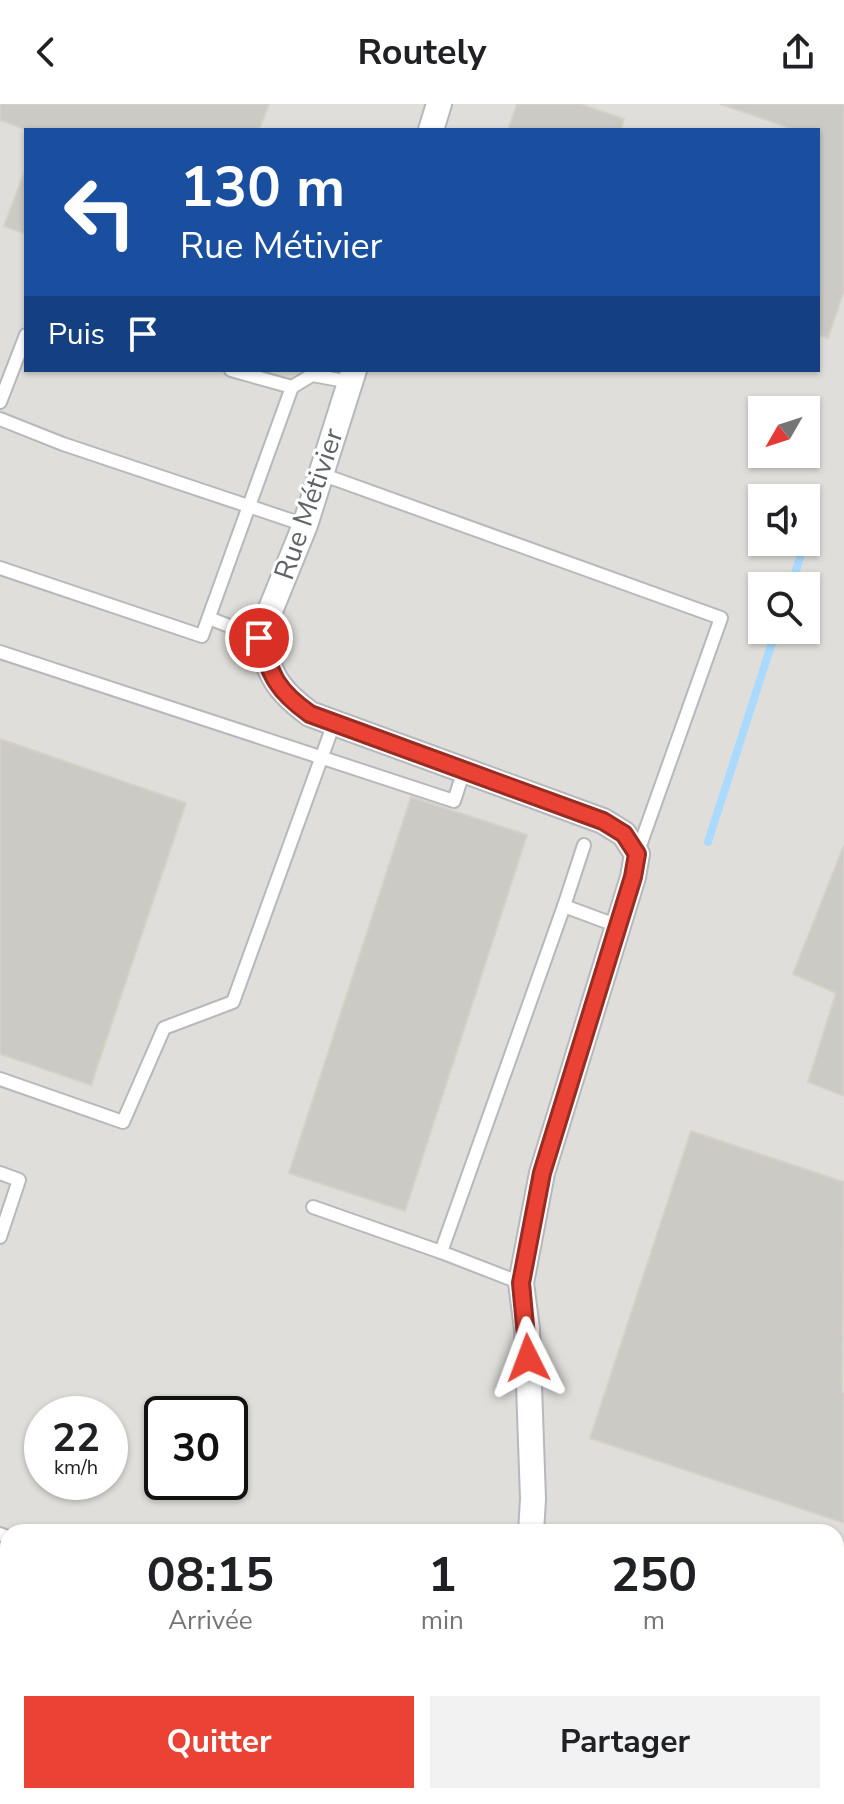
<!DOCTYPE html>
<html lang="fr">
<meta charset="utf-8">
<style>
:root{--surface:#fff;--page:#f2f2f2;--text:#202124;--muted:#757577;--accent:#ea4335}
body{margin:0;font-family:"Nunito Sans",sans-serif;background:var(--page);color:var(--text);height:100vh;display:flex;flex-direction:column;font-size:30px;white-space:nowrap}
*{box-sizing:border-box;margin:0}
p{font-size:26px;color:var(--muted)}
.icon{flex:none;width:44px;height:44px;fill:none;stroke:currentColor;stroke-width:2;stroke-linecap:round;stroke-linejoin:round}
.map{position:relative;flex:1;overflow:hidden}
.panel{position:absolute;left:0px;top:1420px;width:844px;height:280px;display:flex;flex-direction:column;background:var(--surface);border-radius:24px 24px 0 0;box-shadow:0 2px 6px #0004}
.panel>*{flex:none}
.banner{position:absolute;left:24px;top:24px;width:796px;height:244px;border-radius:0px;box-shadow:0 2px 6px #0004;background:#1a4fa0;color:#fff;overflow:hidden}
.needle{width:52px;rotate:231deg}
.fabs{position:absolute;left:748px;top:292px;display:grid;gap:16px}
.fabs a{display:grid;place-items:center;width:72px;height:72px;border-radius:0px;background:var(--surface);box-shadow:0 2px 6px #0004;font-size:40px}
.speed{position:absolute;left:24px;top:1292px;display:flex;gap:16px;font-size:40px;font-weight:700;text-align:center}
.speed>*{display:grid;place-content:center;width:104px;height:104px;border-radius:50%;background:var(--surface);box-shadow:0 2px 6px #0004;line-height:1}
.speed small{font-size:20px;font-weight:400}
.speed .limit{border:4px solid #111;border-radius:12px;background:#fff;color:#111}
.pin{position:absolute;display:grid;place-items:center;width:68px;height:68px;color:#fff;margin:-34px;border:4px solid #fff;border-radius:50%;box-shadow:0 2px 8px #0007}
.me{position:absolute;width:88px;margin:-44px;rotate:357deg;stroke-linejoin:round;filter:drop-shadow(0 0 6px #0008)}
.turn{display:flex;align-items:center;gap:28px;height:168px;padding:0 24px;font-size:36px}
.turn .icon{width:104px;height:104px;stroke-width:2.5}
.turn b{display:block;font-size:56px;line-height:68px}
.then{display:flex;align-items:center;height:76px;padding:0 24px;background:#0003;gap:16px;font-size:30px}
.eta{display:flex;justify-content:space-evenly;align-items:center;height:136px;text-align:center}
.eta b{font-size:48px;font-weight:700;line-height:56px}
.button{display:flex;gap:16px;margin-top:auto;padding:16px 24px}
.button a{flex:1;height:92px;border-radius:0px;background:var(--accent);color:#fff;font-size:32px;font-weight:700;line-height:92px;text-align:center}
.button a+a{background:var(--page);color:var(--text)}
header{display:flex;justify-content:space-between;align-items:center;height:104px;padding:0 24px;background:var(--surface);font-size:36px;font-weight:700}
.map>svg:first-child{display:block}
.industrial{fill:#e0deda;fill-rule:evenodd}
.green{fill:#c5e8c5}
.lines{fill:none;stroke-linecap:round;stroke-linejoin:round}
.stream{stroke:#aadaff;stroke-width:8}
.building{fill:#cccac5;stroke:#d6d1c6;stroke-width:2}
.lane-casing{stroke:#b5b8bc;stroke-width:16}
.street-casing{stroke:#b5b8bc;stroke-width:28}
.secondary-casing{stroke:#b6babf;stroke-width:38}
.lane{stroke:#fff;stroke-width:12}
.street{stroke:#fff;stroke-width:24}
.secondary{stroke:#fff;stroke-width:34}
.route-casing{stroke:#982c22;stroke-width:20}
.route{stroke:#ea4335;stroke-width:14}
.labels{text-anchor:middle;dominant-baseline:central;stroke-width:6;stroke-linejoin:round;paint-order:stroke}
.street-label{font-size:28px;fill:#5f6368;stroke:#fff}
</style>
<header><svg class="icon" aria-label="back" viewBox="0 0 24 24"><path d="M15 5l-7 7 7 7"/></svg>Routely<svg class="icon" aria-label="share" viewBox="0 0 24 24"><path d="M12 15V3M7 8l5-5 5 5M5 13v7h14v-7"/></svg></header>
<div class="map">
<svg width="844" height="1700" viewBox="0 0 844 1700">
<rect width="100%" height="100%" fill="#f1efe8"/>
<!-- industrial -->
<path class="industrial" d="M 0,0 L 844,0 L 844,1700 L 118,1700 L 121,1692 L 836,1692 L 836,1428 L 8,1428 L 8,1624 L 0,1622 ZM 26,26 L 818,26 L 818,266 L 26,266 ZM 762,306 L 806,306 L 806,350 L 762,350 ZM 762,394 L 806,394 L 806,438 L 762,438 ZM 762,482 L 806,482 L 806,526 L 762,526 ZM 42,1310 L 110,1310 L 110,1378 L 42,1378 ZM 162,1310 L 230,1310 L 230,1378 L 162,1378 Z"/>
<!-- green -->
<path class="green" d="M 99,1692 L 199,1692 L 220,1700 L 110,1700 L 98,1696 Z"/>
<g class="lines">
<!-- stream -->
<g class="stream">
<path d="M 791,482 L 805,438"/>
<path d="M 708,738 L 776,526"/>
</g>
</g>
<!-- building -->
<g class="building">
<path d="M 0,0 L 269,0 L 259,26 L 27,26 L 0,16 Z"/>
<path d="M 517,0 L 580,0 L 624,15 L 621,26 L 508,26 Z"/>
<path d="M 720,0 L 844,0 L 844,186 L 828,234 L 818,231 L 818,26 L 796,26 Z"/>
<path d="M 26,64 L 26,130 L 4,122 Z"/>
<path d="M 0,635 L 186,699 L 91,981 L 0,950 Z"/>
<path d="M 411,693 L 527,731 L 405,1107 L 289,1069 Z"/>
<path d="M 844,741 L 844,992 L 808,978 L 836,889 L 793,870 Z"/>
<path d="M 691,1027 L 844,1078 L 842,1289 L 844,1289 L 844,1419 L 590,1334 Z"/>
<path d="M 0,1457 L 8,1460 L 8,1581 L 0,1578 Z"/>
<path d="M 844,1623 L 844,1700 L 752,1700 L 755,1692 L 836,1692 L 836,1646 Z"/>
<path d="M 493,1692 L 517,1700 L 491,1700 Z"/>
</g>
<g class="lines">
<!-- lane casing -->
<g class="lane-casing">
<g id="lane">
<path d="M 292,283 L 312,271 L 351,278"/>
<path d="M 0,298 L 26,231"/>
<path d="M 0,315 L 63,340 L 305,421"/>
<path d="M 321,370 L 721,514 L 637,750"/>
<path d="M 0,464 L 202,532 L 292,283 L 231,266"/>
<path d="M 209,514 L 259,534"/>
<path d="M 0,548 L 454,697 L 464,666"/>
<path d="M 584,741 L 564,802 L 618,822"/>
<path d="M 0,975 L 123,1018 L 164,924 L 233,898 L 334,619"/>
<path d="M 0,1069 L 19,1076 L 0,1133"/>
<path d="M 313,1103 L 441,1148"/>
<path d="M 521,1179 L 441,1148 L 564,802"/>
<path d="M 0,1430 L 8,1433"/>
<path d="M 836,1495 L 844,1498"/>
<path d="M 0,1594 L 8,1597"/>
<path d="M 277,1692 L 300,1700"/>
<path d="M 86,1700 L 89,1692"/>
<path d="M 335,1700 L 337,1692"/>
<path d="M 730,1700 L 733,1692"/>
</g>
</g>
<!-- street casing -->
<g class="street-casing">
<g id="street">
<path d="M 431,26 L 439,0"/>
<path d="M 354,266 L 305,421 L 259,534 C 272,573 276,585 310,610 L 603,717 L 624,730 L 637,750 L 633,773 L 542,1069 L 521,1179 L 527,1225 L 533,1395 L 531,1428"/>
<path d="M 455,1700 L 457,1692"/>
</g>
</g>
<!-- secondary casing -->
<g class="secondary-casing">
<path id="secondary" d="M 0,1699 L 3,1700"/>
</g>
<!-- lane -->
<use href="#lane" class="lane"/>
<!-- street -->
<use href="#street" class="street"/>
<!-- secondary -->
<use href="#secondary" class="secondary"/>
</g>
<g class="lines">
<!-- route casing -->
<g class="route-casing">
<path id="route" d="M 259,534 C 272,573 276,586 310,610 L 603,717 L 624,730 L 637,750 L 633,773 L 542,1069 L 521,1179 L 528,1254"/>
</g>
<!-- route -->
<use href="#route" class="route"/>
</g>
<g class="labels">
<!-- street labels -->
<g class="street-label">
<text transform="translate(309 400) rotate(-71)">Rue Métivier</text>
</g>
</g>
</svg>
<div class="fabs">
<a><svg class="needle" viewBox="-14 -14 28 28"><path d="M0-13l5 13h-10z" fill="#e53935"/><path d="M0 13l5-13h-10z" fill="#757577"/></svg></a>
<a><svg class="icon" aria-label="sound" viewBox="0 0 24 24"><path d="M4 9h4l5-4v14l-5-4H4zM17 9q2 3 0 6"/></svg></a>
<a><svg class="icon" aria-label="search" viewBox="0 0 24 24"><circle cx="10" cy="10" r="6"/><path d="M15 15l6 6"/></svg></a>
</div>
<div class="speed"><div>22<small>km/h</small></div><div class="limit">30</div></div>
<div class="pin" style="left:259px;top:534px;background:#d93025"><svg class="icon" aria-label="arrive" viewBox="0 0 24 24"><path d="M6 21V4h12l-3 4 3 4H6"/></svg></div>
<svg class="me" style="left:528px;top:1254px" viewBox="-20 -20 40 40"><path d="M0-17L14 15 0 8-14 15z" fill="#ea4335" stroke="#fff" stroke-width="4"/></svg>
<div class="banner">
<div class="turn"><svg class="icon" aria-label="left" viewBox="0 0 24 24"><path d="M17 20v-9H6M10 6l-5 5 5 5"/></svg><div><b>130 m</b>Rue Métivier</div></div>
<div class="then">Puis<svg class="icon" aria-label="arrive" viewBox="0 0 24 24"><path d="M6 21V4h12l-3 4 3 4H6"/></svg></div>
</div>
<section class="panel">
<div class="eta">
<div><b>08:15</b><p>Arrivée</p></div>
<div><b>1</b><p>min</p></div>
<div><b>250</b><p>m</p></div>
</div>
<div class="button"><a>Quitter</a><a>Partager</a></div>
</section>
</div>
